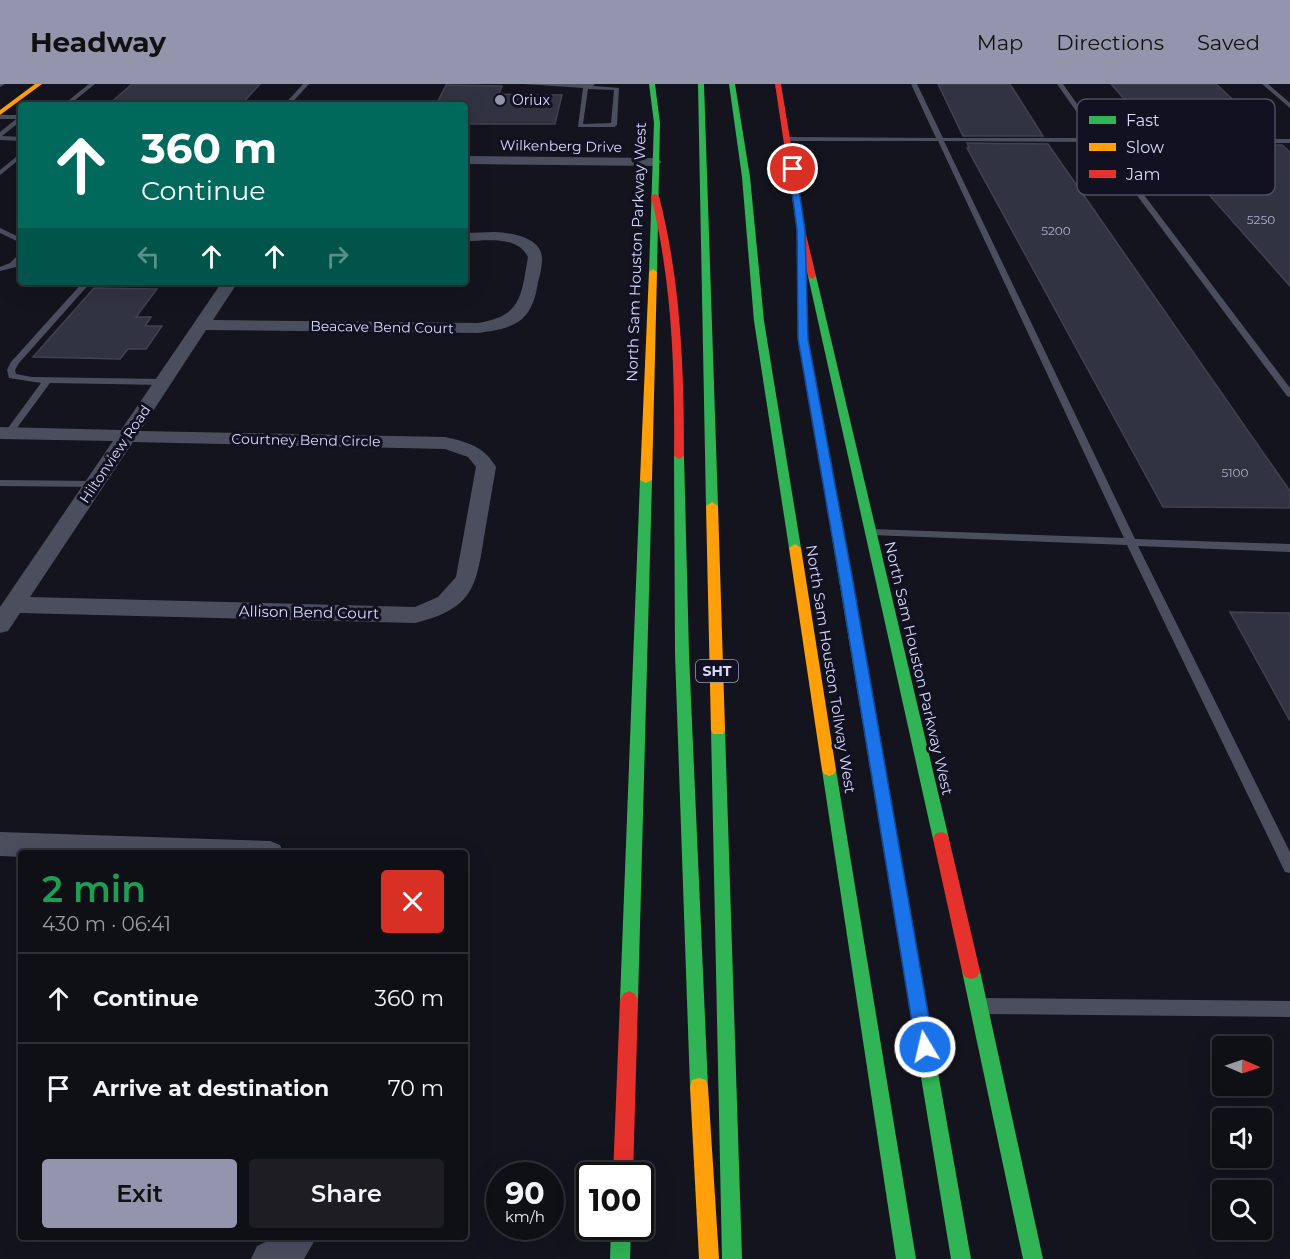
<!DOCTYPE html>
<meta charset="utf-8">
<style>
:root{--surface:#0f0f16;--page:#1d1d23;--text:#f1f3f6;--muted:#9b9ca1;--line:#2f2f35;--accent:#9395ac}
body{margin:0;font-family:Montserrat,sans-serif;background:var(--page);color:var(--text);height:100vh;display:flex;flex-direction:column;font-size:22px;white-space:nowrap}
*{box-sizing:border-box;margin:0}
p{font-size:20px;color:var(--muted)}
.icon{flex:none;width:33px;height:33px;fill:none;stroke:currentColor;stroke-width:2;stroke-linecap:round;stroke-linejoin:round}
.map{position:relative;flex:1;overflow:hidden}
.details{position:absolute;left:18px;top:766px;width:450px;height:390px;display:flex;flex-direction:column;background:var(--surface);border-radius:6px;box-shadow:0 6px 24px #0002,0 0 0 2px var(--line)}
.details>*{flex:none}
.hud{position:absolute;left:18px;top:18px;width:450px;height:183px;border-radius:6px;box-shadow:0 6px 24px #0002,0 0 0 2px var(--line);background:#00695c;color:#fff;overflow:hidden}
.needle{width:39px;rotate:92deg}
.fabs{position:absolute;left:1212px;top:952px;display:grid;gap:12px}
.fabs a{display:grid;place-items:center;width:60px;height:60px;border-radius:6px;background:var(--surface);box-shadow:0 6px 24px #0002,0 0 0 2px var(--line);font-size:30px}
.speed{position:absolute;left:486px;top:1078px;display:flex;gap:12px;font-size:30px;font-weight:700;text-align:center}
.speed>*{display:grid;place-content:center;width:78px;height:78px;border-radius:50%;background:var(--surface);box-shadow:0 6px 24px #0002,0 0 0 2px var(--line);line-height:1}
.speed small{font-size:15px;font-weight:400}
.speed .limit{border:3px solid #111;border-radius:9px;background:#fff;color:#111}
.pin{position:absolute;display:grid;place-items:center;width:51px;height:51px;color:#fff;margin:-26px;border:3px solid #fff;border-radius:50%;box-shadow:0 2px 6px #0007}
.me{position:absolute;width:66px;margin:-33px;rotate:351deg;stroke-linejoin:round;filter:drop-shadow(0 0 4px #0008)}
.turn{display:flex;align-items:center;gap:21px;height:126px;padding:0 24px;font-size:27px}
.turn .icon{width:78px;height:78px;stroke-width:2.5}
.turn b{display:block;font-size:42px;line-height:51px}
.lanes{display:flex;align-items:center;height:57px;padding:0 24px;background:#0003;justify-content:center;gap:30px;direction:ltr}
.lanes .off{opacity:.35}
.round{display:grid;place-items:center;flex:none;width:63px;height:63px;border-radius:6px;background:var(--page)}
.overview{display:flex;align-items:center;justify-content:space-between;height:102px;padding:0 24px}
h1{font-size:36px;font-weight:600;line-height:45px;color:#1e9e55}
.primary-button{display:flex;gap:12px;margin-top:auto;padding:12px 24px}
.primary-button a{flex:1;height:69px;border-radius:6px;background:var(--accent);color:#111;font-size:24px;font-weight:600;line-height:69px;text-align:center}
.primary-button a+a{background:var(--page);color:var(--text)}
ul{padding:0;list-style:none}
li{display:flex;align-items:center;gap:18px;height:90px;padding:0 24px;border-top:2px solid var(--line)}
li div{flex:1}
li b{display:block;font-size:22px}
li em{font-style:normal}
header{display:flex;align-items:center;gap:36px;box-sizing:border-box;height:84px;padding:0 30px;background:var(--accent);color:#111}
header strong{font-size:28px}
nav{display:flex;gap:33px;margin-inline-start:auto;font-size:21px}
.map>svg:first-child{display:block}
.building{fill:#323340;stroke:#414150;stroke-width:1.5}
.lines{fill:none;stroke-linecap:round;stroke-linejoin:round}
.lane{fill:#4a4e5d;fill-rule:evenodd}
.street{fill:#4a4e5d;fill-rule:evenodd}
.fast{fill:#30b455;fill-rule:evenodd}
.slow{fill:#ff9f0a;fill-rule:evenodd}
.jam{fill:#e5322d;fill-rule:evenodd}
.route{fill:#1a73e8;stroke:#114b97;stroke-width:1.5}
.poi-dot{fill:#9395ac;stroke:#111121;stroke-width:2}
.labels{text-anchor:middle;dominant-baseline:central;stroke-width:6;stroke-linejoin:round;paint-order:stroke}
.number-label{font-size:12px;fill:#aeb0cb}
.far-poi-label{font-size:14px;fill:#d7daf9;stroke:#111121;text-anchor:start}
.far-street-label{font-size:14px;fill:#d7daf9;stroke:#111121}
.shield{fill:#111121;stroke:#9c9eb8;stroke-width:1.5}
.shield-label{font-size:14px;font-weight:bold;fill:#d7daf9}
.street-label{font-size:15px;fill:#d7daf9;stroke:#111121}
.key{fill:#111121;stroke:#4c4d62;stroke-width:1.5}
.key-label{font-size:16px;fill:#d7daf9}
</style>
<header>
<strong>Headway</strong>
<nav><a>Map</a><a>Directions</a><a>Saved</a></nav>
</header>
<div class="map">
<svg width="1290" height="1175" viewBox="0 0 1290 1175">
<rect width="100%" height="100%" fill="#14141e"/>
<!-- building -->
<g class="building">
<path d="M 132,0 L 260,0 L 241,21 L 108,21 Z"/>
<path d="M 938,0 L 1010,0 L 1043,52 L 963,52 Z"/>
<path d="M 1111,0 L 1216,0 L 1273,53 L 1157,52 Z"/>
<path d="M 446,1 L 502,2 L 499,10 L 562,11 L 555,40 L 465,40 L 465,21 L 436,21 Z"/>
<path d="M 967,59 L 1048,60 L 1290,407 L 1290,424 L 1163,423 L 967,64 L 969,64 Z"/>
<path d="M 1165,61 L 1282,61 L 1290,68 L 1290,202 Z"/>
<path d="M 94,204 L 157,205 L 136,233 L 151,233 L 145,242 L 162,242 L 146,265 L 128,265 L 120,275 L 33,273 Z"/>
<path d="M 1230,528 L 1290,529 L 1290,637 Z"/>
</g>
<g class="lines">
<!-- lane -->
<g class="lane">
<path d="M 0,0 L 5,0 L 0,3 Z"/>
<path d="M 89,0 L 95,0 L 69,21 L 63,21 Z"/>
<path d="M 303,0 L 309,0 L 290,21 L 284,21 Z"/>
<path d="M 524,0 L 595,0 L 593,2 L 619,4 L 617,41 L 614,43 L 578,43 L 583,4 ZM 588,5 L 614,6 L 611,39 L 583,40 Z"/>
<path d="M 911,0 L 917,0 L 943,54 L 1095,54 L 1057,0 L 1063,0 L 1101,54 L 1290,55 L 1290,59 L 1104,58 L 1290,304 L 1290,313 L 1287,312 L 1097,58 L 944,57 L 1135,455 L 1290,460 L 1290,468 L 1138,462 L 1290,768 L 1290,789 L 1285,788 L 1127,461 L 871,451 L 866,448 L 871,445 L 1124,454 L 938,57 L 788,57 L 785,55 L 788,53 L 936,54 Z"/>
<path d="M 1262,0 L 1268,0 L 1290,19 L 1290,24 Z"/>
<path d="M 0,31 L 21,31 L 21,37 L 2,52 L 21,53 L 21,57 L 0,56 L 0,48 L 16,35 L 0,35 Z"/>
<path d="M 21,69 L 21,74 L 0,91 L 0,86 Z"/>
<path d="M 0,144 L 21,154 L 21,159 L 0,149 Z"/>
<path d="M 18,171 L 21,171 L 21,177 L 16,183 L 0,187 L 0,183 L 10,179 Z"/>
<path d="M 83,198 L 91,198 L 19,279 L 15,286 L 16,290 L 32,293 L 163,295 L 167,298 L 163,301 L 50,299 L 11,352 L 5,352 L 5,348 L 41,299 L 9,294 L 7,286 L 11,278 Z"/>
<path d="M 0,396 L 95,397 L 100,400 L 95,403 L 0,402 Z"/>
<path d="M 985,914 L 1290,917 L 1290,933 L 985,930 L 979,928 L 977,922 L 979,916 Z"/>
</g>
<!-- street -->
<g class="street">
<path d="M 465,72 L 656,74 L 662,78 L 656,82 L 465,80 Z"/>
<path d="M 495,148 C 511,149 542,153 542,175 C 542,183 540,191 538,198 C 536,212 532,226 522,235 C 510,245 493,247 478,249 L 206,246 L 140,347 L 445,353 C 467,358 484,362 496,383 C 492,406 488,430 484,453 C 476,506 471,525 415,539 L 20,529 L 8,547 L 0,549 L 0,523 L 113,357 L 0,355 L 0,343 L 121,346 L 222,198 L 238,198 L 213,236 L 478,239 C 522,232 521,212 528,173 C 517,151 486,157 465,157 L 465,149 ZM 133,358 L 445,365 L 468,373 L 476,383 L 456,493 L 438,513 L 415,523 L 30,513 Z"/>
<path d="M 0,748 L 270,757 L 280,761 L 284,770 L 21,770 L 21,773 L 0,772 Z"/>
<path d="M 274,1154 L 316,1154 L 304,1175 L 251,1175 L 257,1162 Z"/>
</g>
<!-- fast -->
<g class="fast">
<path d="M 649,0 L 655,0 L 660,39 L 657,188 L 653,191 L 649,188 L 654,39 Z"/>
<path d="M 698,0 L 704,0 L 718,422 L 712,426 L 706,422 Z"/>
<path d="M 729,0 L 735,0 L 750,93 L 764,237 L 801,464 L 795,468 L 789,464 L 754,237 L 742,93 Z"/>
<path d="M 812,189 L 816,192 L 949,755 L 947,760 L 941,762 L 935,760 L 933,755 L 808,192 Z"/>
<path d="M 820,347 L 825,350 L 971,1175 L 951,1175 L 815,350 Z"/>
<path d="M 679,369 L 684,372 L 689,570 L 708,1003 L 706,1010 L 699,1012 L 692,1010 L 690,1003 L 675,570 L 674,372 Z"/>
<path d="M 646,393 L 652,396 L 638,916 L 635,922 L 629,925 L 623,922 L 620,916 L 640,396 Z"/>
<path d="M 718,640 L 723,642 L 725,646 L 742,1175 L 722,1175 L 711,646 L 713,642 Z"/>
<path d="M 829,680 L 834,682 L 836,686 L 916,1175 L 896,1175 L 822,686 L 824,682 Z"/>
<path d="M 971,879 L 977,881 L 980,887 L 1043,1175 L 1023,1175 L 962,887 L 965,881 Z"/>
<path d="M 611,1143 L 631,1143 L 630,1175 L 610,1175 Z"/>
</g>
<!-- slow -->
<g class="slow">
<path d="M 35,0 L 42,0 L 0,31 L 0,26 Z"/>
<path d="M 798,144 L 805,146 L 808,255 L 825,350 L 820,353 L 815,350 L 798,255 Z"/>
<path d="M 653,185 L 657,188 L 652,396 L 646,399 L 640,396 L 649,188 Z"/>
<path d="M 712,418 L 718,422 L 725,646 L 723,650 L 713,650 L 711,646 L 706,422 Z"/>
<path d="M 795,460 L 801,464 L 836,686 L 834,690 L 829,692 L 824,690 L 822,686 L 789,464 Z"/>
<path d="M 699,994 L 706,996 L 708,1003 L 719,1175 L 699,1175 L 690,1003 L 692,996 Z"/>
</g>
<!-- jam -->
<g class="jam">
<path d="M 775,0 L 781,0 L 805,146 L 816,192 L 812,195 L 808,192 L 797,146 Z"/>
<path d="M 655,110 L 659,112 C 681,198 684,284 684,372 L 679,375 L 674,372 C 675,284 672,198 651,112 Z"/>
<path d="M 941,748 L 947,750 L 949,755 L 980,887 L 977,893 L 971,895 L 965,893 L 962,887 L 933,755 L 935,750 Z"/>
<path d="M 629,907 L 635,910 L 638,916 L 633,1092 L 613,1092 L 620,916 L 623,910 Z"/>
</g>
</g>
<!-- route -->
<path class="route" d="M 793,83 L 796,85 L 805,146 L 808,255 L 852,492 L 934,963 L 931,970 L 925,972 L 918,970 L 916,963 L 839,492 L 798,255 L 797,146 L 789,85 Z"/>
<!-- markers -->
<circle class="poi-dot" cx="500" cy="16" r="6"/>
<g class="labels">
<!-- number labels -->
<g class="number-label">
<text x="1261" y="135">5250</text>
<text x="1056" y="146">5200</text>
<text x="1235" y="388">5100</text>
</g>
<!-- far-poi labels -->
<g class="far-poi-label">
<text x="512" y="16">Oriux</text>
</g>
<!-- far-street labels -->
<g class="far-street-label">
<text transform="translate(561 62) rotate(1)">Wilkenberg Drive</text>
<text transform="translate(382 243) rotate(1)">Beacave Bend Court</text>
<text transform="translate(306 356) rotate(1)">Courtney Bend Circle</text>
<text transform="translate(115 370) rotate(-56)">Hiltonview Road</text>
</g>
<!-- shield labels -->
<rect class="shield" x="696" y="576" width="42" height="22" rx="4.5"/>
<g class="shield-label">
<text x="717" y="587">SHT</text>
</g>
<!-- street labels -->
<g class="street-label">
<text transform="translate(636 168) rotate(-88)">North Sam Houston Parkway West</text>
<text transform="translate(309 528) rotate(1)">Allison Bend Court</text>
<text transform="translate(919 584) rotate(77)">North Sam Houston Parkway West</text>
<text transform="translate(831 585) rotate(81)">North Sam Houston Tollway West</text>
</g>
</g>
<!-- legend -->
<rect x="1077" y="15" width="198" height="96" rx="9" class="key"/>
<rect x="1089" y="32" width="27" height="8" fill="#30b455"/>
<rect x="1089" y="59" width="27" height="8" fill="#ff9f0a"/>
<rect x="1089" y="86" width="27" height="8" fill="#e5322d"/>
<g class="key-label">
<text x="1126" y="42">Fast</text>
<text x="1126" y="69">Slow</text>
<text x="1126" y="96">Jam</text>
</g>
</svg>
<div class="fabs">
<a><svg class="needle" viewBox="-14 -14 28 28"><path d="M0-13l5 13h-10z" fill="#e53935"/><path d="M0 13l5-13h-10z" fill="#9b9ca1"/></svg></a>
<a><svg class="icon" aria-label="sound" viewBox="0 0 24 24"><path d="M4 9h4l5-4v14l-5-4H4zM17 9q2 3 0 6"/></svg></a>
<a><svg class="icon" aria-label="search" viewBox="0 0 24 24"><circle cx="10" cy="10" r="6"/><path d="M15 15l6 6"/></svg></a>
</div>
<div class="speed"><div>90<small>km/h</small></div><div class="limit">100</div></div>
<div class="pin" style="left:793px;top:85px;background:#d93025"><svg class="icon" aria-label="arrive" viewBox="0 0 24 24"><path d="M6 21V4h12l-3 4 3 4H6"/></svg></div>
<svg class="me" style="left:925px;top:963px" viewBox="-20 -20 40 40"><circle r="17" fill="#1a73e8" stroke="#fff" stroke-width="3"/><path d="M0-11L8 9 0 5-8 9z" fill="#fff"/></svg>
<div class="hud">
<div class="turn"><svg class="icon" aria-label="ahead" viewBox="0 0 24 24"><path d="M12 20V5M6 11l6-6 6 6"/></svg><div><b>360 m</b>Continue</div></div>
<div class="lanes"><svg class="icon off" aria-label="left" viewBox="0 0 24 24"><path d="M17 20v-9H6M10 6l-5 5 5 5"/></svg><svg class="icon" aria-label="ahead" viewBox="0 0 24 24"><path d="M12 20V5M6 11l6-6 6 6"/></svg><svg class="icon" aria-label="ahead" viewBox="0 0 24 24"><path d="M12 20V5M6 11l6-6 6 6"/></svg><svg class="icon off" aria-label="right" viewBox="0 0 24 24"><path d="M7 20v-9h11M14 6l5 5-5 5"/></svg></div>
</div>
<section class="details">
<div class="overview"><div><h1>2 min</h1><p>430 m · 06:41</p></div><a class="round" style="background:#d93025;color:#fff"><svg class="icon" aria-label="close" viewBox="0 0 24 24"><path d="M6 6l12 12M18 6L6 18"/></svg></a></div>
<ul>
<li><svg class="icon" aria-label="ahead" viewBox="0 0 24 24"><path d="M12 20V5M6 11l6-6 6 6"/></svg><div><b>Continue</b></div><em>360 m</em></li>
<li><svg class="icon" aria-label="arrive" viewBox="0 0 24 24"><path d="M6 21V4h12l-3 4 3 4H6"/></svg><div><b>Arrive at destination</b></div><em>70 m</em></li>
</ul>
<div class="primary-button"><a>Exit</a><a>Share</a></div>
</section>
</div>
